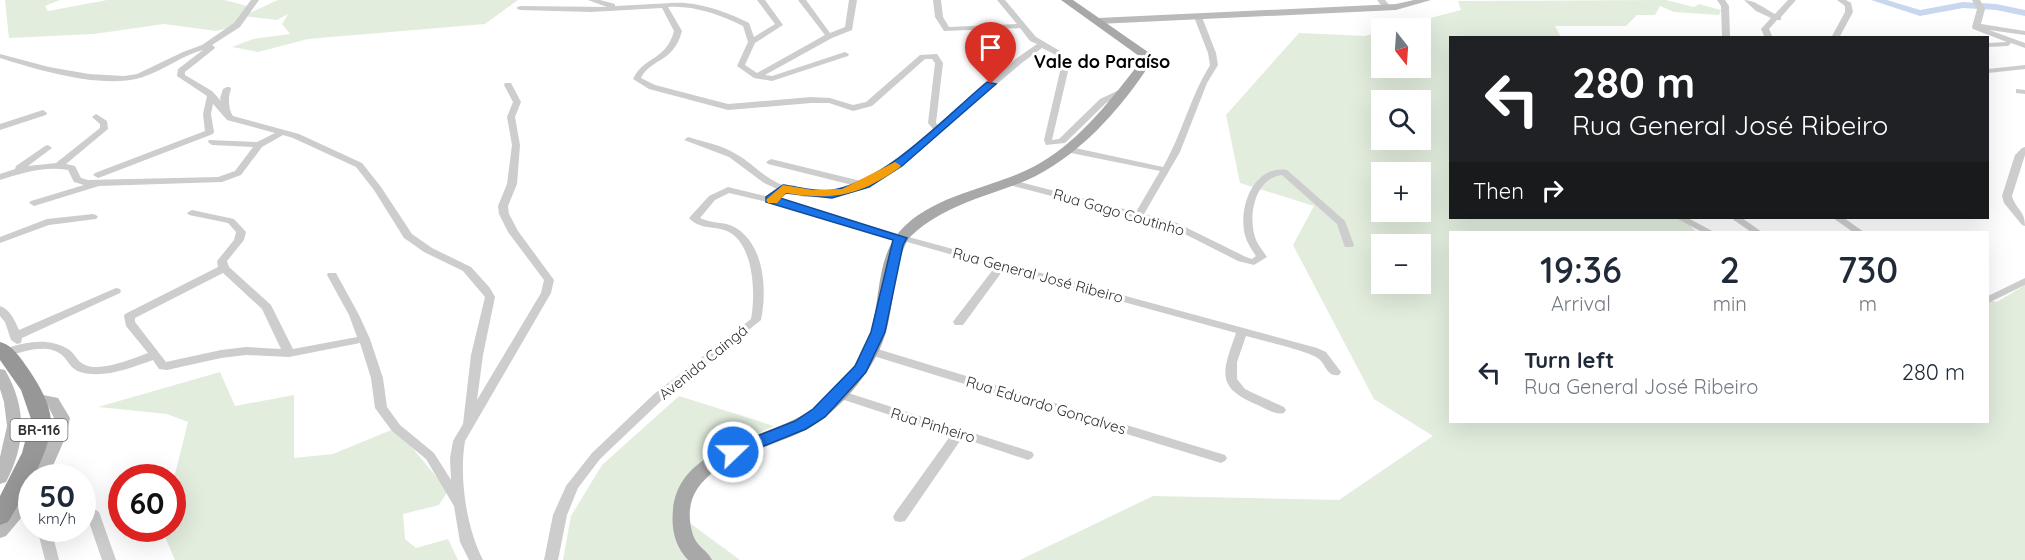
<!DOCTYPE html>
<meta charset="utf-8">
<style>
:root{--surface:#fff;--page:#f6f6f7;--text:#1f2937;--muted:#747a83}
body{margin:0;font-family:Quicksand,sans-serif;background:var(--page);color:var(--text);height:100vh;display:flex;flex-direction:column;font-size:22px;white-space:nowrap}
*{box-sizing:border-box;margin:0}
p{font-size:20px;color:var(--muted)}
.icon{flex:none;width:33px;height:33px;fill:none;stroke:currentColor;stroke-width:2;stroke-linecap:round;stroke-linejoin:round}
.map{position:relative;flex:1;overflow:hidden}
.side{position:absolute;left:1449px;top:231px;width:540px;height:192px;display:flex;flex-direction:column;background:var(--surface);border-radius:0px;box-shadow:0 6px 24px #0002}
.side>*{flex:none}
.guide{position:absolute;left:1449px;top:36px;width:540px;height:183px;border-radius:0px;box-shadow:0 6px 24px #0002;background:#202124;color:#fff;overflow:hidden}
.needle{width:39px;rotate:163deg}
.buttons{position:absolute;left:1371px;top:18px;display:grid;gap:12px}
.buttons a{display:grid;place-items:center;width:60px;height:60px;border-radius:0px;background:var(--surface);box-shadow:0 6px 24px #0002;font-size:30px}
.speed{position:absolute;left:18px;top:464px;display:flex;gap:12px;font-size:30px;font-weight:700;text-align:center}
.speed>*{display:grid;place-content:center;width:78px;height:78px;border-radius:50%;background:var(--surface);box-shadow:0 6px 24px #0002;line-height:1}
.speed small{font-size:15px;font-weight:400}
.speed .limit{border:9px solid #d22;background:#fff;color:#111}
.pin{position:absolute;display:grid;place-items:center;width:51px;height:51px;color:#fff;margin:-62px -26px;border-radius:50% 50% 50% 0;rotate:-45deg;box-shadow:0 0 6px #0007}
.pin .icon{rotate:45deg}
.me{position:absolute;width:66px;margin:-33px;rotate:68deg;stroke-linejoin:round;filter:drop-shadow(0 0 4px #0008)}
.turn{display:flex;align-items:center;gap:21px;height:126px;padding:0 24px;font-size:27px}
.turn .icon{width:78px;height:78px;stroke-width:2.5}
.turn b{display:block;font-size:42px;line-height:51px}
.then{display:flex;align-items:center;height:57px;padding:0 24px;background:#0003;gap:12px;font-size:22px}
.eta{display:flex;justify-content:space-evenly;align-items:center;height:102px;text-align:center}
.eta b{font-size:36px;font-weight:600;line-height:42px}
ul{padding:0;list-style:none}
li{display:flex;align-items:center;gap:18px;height:78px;padding:0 24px}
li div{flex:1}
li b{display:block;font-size:22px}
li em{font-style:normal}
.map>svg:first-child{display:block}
.green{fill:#e2edde;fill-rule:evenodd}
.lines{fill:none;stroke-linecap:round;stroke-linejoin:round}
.river{fill:#c9d7ee;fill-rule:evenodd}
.street{fill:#cdcdcd;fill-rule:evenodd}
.secondary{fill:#bababa;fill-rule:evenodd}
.primary{fill:#a8a8a8;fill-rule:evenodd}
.highway{fill:#979797;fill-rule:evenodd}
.route{fill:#1a73e8;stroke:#114b97;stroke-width:1.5}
.slow{fill:#f59e0b}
.labels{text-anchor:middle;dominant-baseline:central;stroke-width:6;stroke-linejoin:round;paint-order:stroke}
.shield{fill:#fff;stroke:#6e6e6e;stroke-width:1.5}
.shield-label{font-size:14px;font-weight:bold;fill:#303030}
.street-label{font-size:15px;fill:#303030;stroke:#fff}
.far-district-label{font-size:18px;font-weight:bold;fill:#000;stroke:#fff}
</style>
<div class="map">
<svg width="2025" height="560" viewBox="0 0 2025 560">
<rect width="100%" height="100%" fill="#fff"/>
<!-- green -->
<g class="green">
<path d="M 5,0 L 60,0 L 45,6 L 48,11 L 107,0 L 224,0 L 248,6 L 243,16 L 278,0 L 518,0 L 485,24 L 308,39 L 258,52 L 232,47 L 253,39 L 290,34 L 282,24 L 288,14 L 277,20 L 242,16 L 229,28 L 216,31 L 164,24 L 94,34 L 9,38 Z"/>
<path d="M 1666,0 L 1694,7 L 1699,4 L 1721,10 L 1719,15 L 1674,12 L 1660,6 L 1655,15 L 1637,15 L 1626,26 L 1555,26 L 1561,37 L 1450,38 L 1450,218 L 1683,218 L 1696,232 L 1450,232 L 1450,422 L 1988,422 L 1988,300 L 1997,302 L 2025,285 L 2025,560 L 1020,560 L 1153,496 L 1339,500 L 1433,436 L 1374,399 L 1293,245 L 1314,206 L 1240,183 L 1226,115 L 1299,33 L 1365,36 L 1381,31 L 1382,68 L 1420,68 L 1420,28 L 1392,28 L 1461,10 L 1458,1 ZM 1382,100 L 1420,100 L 1420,140 L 1382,140 ZM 1382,172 L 1420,172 L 1420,212 L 1382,212 ZM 1382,244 L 1420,244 L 1420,284 L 1382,284 Z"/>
<path d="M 220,372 L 235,406 L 294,395 L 294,458 L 333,454 L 396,428 L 448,491 L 439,505 L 403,514 L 405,539 L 416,548 L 448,539 L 458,560 L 175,560 L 161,528 L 172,528 L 173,482 L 188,422 L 167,414 L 98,407 Z"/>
<path d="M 679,396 L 774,426 L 727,448 L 696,476 L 687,521 L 740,560 L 563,560 L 571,516 L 602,465 Z"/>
</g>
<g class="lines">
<!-- river -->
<path class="river" d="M 1871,0 L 1887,0 L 1920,10 L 1963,2 L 1996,4 L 2025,10 L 2025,16 L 1996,10 L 1963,8 L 1920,16 Z"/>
<!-- street -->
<g class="street">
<path d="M 251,0 L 259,0 L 240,27 L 212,45 L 215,47 L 214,49 L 185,72 L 185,75 L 212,91 L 221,101 L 220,98 L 223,89 L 227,87 L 230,87 L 231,89 C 228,97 228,109 233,116 L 299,134 L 362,163 L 381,187 L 412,234 L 432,248 L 471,267 L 490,288 L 495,297 L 483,355 L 477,400 L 541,293 L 544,280 L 508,232 L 499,214 L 498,206 L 507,184 L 512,145 L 507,117 L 513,102 L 504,85 L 505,83 L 511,83 L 521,102 L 515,117 L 520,145 L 517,184 L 508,206 L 509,214 L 518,231 L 554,280 L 551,293 L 465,441 C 459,477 466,527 483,560 L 469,560 L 460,542 L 454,506 L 426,459 L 392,431 L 375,408 L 371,378 L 360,343 L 289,357 L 246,355 L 221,358 L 167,370 L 159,369 L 153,360 C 130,368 104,379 80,372 C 71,369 69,362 63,356 C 47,342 23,352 5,357 L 0,354 L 1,350 C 22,343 47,336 68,349 C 75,353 77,362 85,365 C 101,372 132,359 148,353 L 126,326 L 124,316 L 125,314 L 218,267 L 217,261 L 234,240 L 236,232 L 228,223 L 189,215 L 187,213 L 192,210 L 234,219 L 246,232 L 244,240 L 227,261 L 229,267 L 271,305 L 293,349 L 357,337 L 349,315 L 327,275 L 328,273 L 336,273 L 359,315 L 370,339 L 383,378 L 387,407 L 400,425 L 434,453 L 451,480 L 450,458 L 453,441 L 463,424 L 471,355 L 485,297 L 463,271 L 424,252 L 404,238 L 374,190 L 356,167 L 293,138 L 283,135 L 262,147 L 241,175 L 222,182 L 99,186 L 34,206 L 29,203 L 31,201 L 84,185 L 74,182 L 68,170 C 44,166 23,173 0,180 L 0,174 L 15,169 L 16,166 L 45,146 L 48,145 L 52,148 L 28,166 L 56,163 L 100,128 L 100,124 L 92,117 L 96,114 L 107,121 L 108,129 L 66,164 L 75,166 L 81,178 L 88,180 L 218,177 L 235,171 L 253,147 L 212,145 L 208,142 L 209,140 L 257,142 L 275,133 L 227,120 L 213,104 L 211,114 L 214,132 L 213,134 L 101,177 L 98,178 L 93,175 L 95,173 L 205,131 L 203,114 L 207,96 L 177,76 L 178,69 L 203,50 C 181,56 164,70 143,77 C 104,90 38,70 0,58 L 0,54 L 49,67 L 89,74 L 124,76 L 137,74 L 183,52 L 202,45 L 234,23 ZM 223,273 L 262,309 L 281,349 L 246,347 L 221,350 L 166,362 L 135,322 L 135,318 Z"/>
<path d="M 588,0 L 600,0 L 615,4 L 615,6 C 634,5 653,4 672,3 C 697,1 727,12 749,23 L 754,37 L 775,24 L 757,0 L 765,0 L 783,25 L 755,43 L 745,65 L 757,73 L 825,35 L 798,0 L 806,0 L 830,33 L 845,27 L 849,0 L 857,0 L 852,30 L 832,38 L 765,75 L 772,76 L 845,52 L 849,54 L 848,56 L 772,81 L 754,78 L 737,66 L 748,42 L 743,26 C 721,15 693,5 668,7 L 682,31 C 673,64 652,57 641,78 L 655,85 L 728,104 L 811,97 L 830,98 L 853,105 L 866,102 L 920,55 L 937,54 L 943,63 L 936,123 L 938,125 L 1017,58 L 1037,44 L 1030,41 L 1020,28 L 944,31 L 935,17 L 933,0 L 941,0 L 943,17 L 949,27 L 1017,24 L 997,0 L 1005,0 L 1036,37 L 1060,51 L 1069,67 L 1052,140 L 1059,139 L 1100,99 L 1121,89 L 1124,89 L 1128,91 L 1106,103 L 1065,143 L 1046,145 L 1044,140 L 1061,67 L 1054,54 L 1042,48 L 1023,62 L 900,166 L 868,185 L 867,187 L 838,195 L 822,197 L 805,197 L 786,193 L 764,183 L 729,157 L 684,140 L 688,137 C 704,142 722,145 736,154 C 747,160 756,169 766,176 C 792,194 820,194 850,186 L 852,185 L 768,164 L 766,162 L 771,159 L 861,181 C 888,170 910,148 933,129 L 928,123 L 935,63 L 932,59 L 925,59 L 872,106 L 853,111 L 829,103 L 811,103 L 728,110 L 649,89 L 633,79 C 644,56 666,61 674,31 L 662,8 L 591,12 L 520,10 L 516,8 L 520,6 L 607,7 Z"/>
<path d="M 1377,0 L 1385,0 L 1392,8 L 1385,10 Z"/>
<path d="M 1717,0 L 1725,0 L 1729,6 L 1730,38 L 1722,38 L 1721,6 Z"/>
<path d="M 1744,0 C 1755,0 1765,9 1775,14 L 1788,0 L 1796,0 L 1781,17 L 1781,20 L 1777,20 L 1769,29 L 1773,38 L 1765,38 L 1761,29 L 1771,18 L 1756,11 Z"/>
<path d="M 1837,0 L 1846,0 L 1851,3 L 1853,12 L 1839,38 L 1831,38 L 1845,12 L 1845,6 Z"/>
<path d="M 1972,0 L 1980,0 L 1985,9 L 1981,24 L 2025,31 L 2025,35 L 1989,30 L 2025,43 L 2025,48 L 2011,43 L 2008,46 L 1988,47 L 1988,43 L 2007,42 L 1973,29 L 1972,27 L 1977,9 Z"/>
<path d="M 1195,15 L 1202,17 L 1216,53 L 1218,65 L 1207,83 L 1180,152 L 1144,214 L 1177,223 L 1246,257 L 1252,259 L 1256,256 C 1252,250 1247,243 1245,235 C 1238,208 1253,165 1287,170 L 1345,221 L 1354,245 L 1353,247 L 1345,247 L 1344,245 L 1337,224 L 1282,175 C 1255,178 1248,215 1255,237 C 1257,244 1263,251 1267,257 L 1254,265 L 1238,261 L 1171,227 L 1005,184 L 1003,182 L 1008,179 L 1136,212 L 1160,171 L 1066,152 L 1062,149 L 1066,146 L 1163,167 C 1182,134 1190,97 1210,65 L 1208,53 L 1194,17 Z"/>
<path d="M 2025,65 L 2025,69 L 1988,73 L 1988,69 Z"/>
<path d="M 2016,89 L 2025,90 L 2025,94 L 2016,93 Z"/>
<path d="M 43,110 L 47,113 L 46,115 L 0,130 L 0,124 Z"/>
<path d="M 2025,147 L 2025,155 L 2012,196 C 2016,210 2025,210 2025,226 L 2022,225 L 2004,203 L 2002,196 L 2015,155 L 2022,148 Z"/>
<path d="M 728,187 L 773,198 L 905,236 L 1317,348 L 1326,352 L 1341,372 L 1339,375 C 1327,377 1326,365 1319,359 C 1310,351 1260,340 1246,336 L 1237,362 L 1237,379 L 1245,389 L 1253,393 L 1284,407 L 1286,410 L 1284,413 C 1275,415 1266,409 1258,405 C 1214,387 1223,371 1236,333 L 1004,269 L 963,325 L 955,325 L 953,322 L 955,319 L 995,267 L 767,202 L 729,193 L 715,200 L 700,218 C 711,224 725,221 736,228 C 765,246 767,291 761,320 L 662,400 L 600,459 L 578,488 L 567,515 L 558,560 L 544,560 L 553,515 L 566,486 L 592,453 L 654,394 L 751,319 C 756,294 754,239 724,230 C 711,226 699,229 689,218 L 709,196 Z"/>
<path d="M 93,214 L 96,215 L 98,217 L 96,219 L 49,225 L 0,243 L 0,237 L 47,219 Z"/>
<path d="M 1676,218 L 1688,218 L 1714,232 L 1702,232 Z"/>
<path d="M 1731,218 L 1742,218 L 1762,232 L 1751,232 Z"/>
<path d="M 1833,218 L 1844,218 L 1864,232 L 1853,232 Z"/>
<path d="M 2025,278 L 2025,285 L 1988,303 L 1988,296 Z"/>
<path d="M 116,288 L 120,289 L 121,291 L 120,293 L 22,338 L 21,343 L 17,344 L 11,340 L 5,322 L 0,316 L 0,306 C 10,309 15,321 19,330 Z"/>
<path d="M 871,347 L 1225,455 L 1227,458 L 1225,461 L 1221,463 L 867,354 L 865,351 L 867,348 Z"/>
<path d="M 839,390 L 1032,452 L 1034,455 L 1032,458 L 1028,460 L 962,438 L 905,521 L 900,522 L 895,521 L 893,517 L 895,513 L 951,435 L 835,397 L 833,394 L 835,391 Z"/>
<path d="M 82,501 L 99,512 L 116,560 L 102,560 L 88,519 L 82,514 Z"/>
<path d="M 37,528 L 51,528 L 59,560 L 45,560 Z"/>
</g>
<!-- secondary -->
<g class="secondary">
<path d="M 1414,0 L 1431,0 L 1396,10 L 1098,24 L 1093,21 L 1098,18 L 1396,4 Z"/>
<path d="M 0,369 L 5,370 C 27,407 26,445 6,482 L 0,484 L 0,457 L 7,426 L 4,402 L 0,389 Z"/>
<path d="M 33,393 L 58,398 L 70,418 L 66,436 L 48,477 L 32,477 L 50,436 L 54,418 L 48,406 L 28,402 L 25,398 L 28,394 Z"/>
<path d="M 32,487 L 32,505 L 6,536 L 0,538 L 0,519 L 26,488 Z"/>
</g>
<!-- primary -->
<path class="primary" d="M 1061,0 L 1073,0 L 1148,52 L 1152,61 C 1121,109 1078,158 1025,181 C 987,196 942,206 911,236 C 896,251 893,309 886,332 C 879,357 862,381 844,400 C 833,411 822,421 809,428 C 765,453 671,463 693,535 C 697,547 707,550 712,560 L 688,560 C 675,546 671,529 673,510 C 680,439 779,441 823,401 C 844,382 863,358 871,331 C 880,300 877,256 900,231 C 933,194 991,189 1033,167 C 1075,145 1106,106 1134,70 L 1140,61 L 1139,56 Z"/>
<!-- highway -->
<path class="highway" d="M 0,342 C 13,345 22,360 29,370 C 39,385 50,403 51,421 C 53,448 22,499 8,522 L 0,525 L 0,496 L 22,453 L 31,419 L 21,390 L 0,360 Z"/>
</g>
<!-- route -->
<path class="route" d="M 987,82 L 996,84 L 902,166 L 869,187 L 832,198 L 786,193 L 780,198 L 907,238 L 903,245 L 885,332 L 866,372 L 825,417 L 806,429 L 739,456 L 727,456 L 725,452 L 727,448 L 795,421 L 813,409 L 855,366 L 871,332 L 893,240 L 766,202 L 766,197 L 783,185 C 799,187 819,193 834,190 C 890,178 944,118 987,82 Z"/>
<!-- slow -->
<path class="slow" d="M 895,162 L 901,166 L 899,168 C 860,195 834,201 786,193 L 777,203 L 768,203 L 766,200 L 783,185 L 813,190 L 842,189 Z"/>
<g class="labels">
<!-- shield labels -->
<rect class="shield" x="10.5" y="419" width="57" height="22" rx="4.5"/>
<g class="shield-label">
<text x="39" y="430">BR-116</text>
</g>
<!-- street labels -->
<g class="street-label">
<text transform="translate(1119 212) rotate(16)">Rua Gago Coutinho</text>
<text transform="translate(1038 275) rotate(15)">Rua General José Ribeiro</text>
<text transform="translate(703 362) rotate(-39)">Avenida Caingá</text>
<text transform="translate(1046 405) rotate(17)">Rua Eduardo Gonçalves</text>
<text transform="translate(933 425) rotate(17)">Rua Pinheiro</text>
</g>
<!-- far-district labels -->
<g class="far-district-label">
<text x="1102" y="61">Vale do Paraíso</text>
</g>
</g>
</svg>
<div class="buttons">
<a><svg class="needle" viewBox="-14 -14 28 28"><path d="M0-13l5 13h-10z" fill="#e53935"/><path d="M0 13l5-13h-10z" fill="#747a83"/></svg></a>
<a><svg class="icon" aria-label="search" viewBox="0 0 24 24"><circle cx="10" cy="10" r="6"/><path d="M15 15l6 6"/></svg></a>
<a>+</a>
<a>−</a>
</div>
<div class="speed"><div>50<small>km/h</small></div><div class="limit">60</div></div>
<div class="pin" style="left:991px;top:84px;background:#d93025"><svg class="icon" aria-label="arrive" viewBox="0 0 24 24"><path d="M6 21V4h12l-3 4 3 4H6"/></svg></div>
<svg class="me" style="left:733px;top:452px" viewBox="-20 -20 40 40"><circle r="17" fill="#1a73e8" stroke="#fff" stroke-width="3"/><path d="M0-11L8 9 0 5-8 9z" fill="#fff"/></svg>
<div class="guide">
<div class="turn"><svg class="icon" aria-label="left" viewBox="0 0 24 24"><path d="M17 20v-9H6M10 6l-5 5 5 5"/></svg><div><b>280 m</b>Rua General José Ribeiro</div></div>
<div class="then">Then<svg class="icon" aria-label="right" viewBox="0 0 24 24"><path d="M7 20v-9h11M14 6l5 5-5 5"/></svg></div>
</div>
<section class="side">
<div class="eta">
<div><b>19:36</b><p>Arrival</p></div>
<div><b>2</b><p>min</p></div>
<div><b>730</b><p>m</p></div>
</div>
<ul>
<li><svg class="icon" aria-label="left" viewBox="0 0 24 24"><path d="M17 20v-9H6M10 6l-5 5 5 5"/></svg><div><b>Turn left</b><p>Rua General José Ribeiro</p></div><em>280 m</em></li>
</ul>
</section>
</div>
